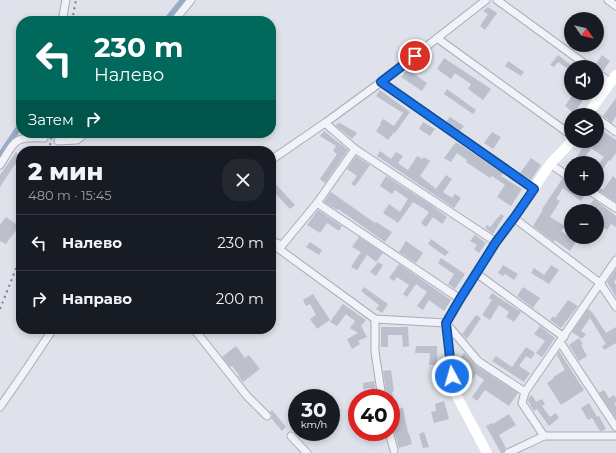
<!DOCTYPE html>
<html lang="ru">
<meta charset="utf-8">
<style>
:root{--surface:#171b24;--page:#242831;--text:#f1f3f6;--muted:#9ea1a6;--line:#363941}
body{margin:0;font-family:Montserrat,sans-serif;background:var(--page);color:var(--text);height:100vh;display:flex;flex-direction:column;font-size:15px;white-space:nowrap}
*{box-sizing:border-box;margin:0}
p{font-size:13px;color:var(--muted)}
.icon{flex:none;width:22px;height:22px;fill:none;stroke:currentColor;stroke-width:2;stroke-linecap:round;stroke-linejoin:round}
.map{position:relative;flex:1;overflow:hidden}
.drawer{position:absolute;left:16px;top:146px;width:260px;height:188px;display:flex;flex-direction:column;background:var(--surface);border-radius:16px;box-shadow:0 2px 6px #0003}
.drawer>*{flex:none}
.top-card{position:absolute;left:16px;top:16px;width:260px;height:122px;border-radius:16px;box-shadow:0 2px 6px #0003;background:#00695c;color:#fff;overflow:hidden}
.needle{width:26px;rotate:124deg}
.controls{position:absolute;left:564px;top:12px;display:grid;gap:8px}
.controls a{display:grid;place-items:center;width:40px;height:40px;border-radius:50%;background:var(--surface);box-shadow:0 2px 6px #0003;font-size:20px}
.speed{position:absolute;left:288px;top:389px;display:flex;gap:8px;font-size:20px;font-weight:700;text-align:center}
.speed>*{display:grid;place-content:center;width:52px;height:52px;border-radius:50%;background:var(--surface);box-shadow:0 2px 6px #0003;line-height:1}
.speed small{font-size:10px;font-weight:400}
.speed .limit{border:6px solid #d22;background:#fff;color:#111}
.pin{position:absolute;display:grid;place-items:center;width:34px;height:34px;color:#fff;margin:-17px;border:2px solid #fff;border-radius:50%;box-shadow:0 1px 4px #0007}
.me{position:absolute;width:44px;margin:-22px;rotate:354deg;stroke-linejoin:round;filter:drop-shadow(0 0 3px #0008)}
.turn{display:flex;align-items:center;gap:14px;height:84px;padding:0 12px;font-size:18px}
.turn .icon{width:52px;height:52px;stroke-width:2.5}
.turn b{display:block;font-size:28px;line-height:34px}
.then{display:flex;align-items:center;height:38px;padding:0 12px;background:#0003;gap:8px;font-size:15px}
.round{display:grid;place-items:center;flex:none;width:42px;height:42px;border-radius:16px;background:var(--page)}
.headline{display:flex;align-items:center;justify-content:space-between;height:68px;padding:0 12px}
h1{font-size:24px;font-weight:800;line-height:30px}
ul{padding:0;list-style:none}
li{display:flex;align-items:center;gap:12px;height:56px;padding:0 12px;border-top:1px solid var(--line)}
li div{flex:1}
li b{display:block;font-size:15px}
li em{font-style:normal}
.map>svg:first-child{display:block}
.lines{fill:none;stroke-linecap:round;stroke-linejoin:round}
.canal{stroke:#97aacd;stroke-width:6}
.building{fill:#bcc0cd}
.street-casing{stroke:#a8acb8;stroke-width:9}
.street{stroke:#f2f3f8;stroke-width:7}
.secondary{stroke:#fff;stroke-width:10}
.rail{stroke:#777f95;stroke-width:2;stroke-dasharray:2 4;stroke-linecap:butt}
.route-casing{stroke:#114b97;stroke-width:10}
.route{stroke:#1a73e8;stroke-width:7}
</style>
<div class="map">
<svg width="616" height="453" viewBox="0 0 616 453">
<rect width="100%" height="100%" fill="#dfe2ea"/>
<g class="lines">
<!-- canal -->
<g class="canal">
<path d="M 166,21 L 183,0"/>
<path d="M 63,133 L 70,137 L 78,133"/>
<path d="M 0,156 L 18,129 L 21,129"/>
</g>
</g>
<!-- building -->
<g class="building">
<path d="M 488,7 L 497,13 L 485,30 L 480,26 L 488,14 L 483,11 Z"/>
<path d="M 558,55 L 571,65 L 571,71 L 558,62 L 554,67 L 550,65 Z"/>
<path d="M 602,55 L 610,61 L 603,71 L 597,67 L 594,67 Z"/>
<path d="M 444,58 L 491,89 L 483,100 L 468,89 L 471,84 L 455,73 L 451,79 L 437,69 Z"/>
<path d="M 508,61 L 524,72 L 521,76 L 505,66 Z"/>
<path d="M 407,69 L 427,83 L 422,91 L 401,77 Z"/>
<path d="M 447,89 L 476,110 L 473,114 L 444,94 Z"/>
<path d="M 380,90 L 410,112 L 395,133 L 394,132 L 388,140 L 376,131 L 381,124 L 380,123 L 383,119 L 394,126 L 403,113 L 376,96 Z"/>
<path d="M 574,93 L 588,93 L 574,113 L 565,106 Z"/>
<path d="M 616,98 L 616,116 L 612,123 L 603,116 Z"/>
<path d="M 450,117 L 464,126 L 460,131 L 446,122 Z"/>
<path d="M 423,122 L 435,129 L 430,136 L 419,129 Z"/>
<path d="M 340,123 L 357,133 L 352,139 L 335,125 Z"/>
<path d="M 597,127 L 616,140 L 616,153 L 610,161 L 609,160 L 597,178 L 597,166 L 604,157 L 591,148 L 585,157 L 593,163 L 583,163 L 576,158 L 587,141 L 597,141 Z"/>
<path d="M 324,131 L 348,150 L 325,183 L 320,179 L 337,154 L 333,151 L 336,146 L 320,136 Z"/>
<path d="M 492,132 L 501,137 L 493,149 L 484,143 Z"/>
<path d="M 456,142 L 503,173 L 501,176 L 522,189 L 511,206 L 497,197 L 505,185 L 492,176 L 490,178 L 466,162 L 467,160 L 457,153 L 451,162 L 444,158 Z"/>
<path d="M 380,151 L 391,159 L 396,152 L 403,156 L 398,163 L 408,170 L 417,156 L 422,159 L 424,157 L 430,161 L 420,176 L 436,189 L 446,175 L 452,179 L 443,192 L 452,198 L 455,194 L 461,198 L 454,208 L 377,156 Z"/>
<path d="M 16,152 L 21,156 L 21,168 L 15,164 L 0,187 L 0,175 Z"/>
<path d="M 356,156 L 370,165 L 355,186 L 351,184 L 357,176 L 347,169 Z"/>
<path d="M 531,158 L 541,165 L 531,180 L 520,173 Z"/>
<path d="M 386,176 L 431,205 L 447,217 L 442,224 L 433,217 L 426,227 L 421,223 L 429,212 L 413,202 L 398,223 L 383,213 L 389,204 L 400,212 L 408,199 L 395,190 L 392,194 L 380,186 Z"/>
<path d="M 613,176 L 616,179 L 616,202 L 596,189 L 597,186 L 603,190 Z"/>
<path d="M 563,178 L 571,183 L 571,189 L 582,189 L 586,194 L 581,201 L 563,188 L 556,199 L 560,201 L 550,217 L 565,226 L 561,231 L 576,242 L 570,251 L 555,240 L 554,242 L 533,226 L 543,210 L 542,209 Z"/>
<path d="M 271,179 L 295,205 L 290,209 L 271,189 Z"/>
<path d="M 331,192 L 375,223 L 376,222 L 392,232 L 385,242 L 338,209 L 337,210 L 324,202 Z"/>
<path d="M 594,199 L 616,216 L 616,227 L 611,224 L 607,230 L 597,223 L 597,211 L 589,206 Z"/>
<path d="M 318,210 L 342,226 L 339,231 L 327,223 L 320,233 L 307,225 Z"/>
<path d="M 501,214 L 504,216 L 493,234 L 485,228 L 487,225 L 490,227 Z"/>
<path d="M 6,217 L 19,226 L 6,244 L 0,241 L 0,225 Z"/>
<path d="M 475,235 L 486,243 L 479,253 L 474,249 L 477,245 L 470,241 Z"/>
<path d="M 359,237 L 383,253 L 376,262 L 367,255 L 357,270 L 351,267 L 361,252 L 352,247 Z"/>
<path d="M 431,239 L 449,252 L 445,256 L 428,244 Z"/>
<path d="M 406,241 L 423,253 L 416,263 L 399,252 Z"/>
<path d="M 310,242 L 322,250 L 319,255 L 306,247 Z"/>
<path d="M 441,258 L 465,274 L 455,289 L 448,284 L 454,274 L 438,263 Z"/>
<path d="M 378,262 L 383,265 L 376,276 L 370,272 Z"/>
<path d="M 399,264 L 451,300 L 444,311 L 429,300 L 423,310 L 417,306 L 427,292 L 416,284 L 407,297 L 403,294 L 409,285 L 397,277 L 394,281 L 389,278 Z"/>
<path d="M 503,265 L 518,274 L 514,280 L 505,274 L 503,276 L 498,273 Z"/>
<path d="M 551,265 L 559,270 L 549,284 L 531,273 L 534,268 L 544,275 Z"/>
<path d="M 616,269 L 616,279 L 614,282 L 616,285 L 616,297 L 607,282 Z"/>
<path d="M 364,287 L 388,304 L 382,313 L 376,309 L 379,305 L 361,291 Z"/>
<path d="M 523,287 L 540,298 L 533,308 L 517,296 Z"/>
<path d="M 492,293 L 521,312 L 514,322 L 506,317 L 509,312 L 499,305 L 490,320 L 482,315 L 492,300 L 489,298 Z"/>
<path d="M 313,294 L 330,320 L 317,329 L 310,319 L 316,315 L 310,304 L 306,306 L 303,300 Z"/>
<path d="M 568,300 L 578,306 L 561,328 L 550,320 L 553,316 L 555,318 Z"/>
<path d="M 343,304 L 366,320 L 361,326 L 367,337 L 358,341 L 360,344 L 352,349 L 347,339 L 358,333 L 350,328 L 355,321 L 346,314 L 337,326 L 330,322 Z"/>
<path d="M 588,309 L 592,312 L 606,333 L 616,327 L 616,343 L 604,350 L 602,346 L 606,344 L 590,318 L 581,331 L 586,334 L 582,339 L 572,332 Z"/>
<path d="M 476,315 L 481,318 L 467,339 L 462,334 Z"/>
<path d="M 540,326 L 555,338 L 542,357 L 536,353 L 545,341 L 534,334 Z"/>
<path d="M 381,327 L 408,327 L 409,346 L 403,347 L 402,335 L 388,335 L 388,347 L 381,347 Z"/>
<path d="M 579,338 L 583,344 L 581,345 L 587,356 L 579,361 L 569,345 Z"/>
<path d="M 236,346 L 245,358 L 249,355 L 260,369 L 243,382 L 238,376 L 239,375 L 232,366 L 230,367 L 222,357 Z"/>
<path d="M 416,346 L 437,346 L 437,365 L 429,365 L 430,353 L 415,353 Z"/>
<path d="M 526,347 L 535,353 L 531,359 L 526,356 L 519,366 L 530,373 L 524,382 L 492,361 L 496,356 L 512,367 Z"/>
<path d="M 559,351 L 584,390 L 561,405 L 547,383 L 554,378 L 553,377 L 565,370 L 557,355 Z"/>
<path d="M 464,353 L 475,365 L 518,393 L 509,406 L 485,390 L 477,401 L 472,397 L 484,380 L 476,374 L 472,380 L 463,374 L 460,359 Z"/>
<path d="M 391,370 L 394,391 L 392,392 L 393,398 L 387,398 L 383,371 Z"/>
<path d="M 374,381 L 377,396 L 371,396 L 371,388 L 363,389 L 363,383 Z"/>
<path d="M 604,390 L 609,398 L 614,395 L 616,398 L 616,402 L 614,403 L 616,406 L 616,418 L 599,393 Z"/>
<path d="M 532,395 L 536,402 L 542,399 L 545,404 L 542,406 L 550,417 L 556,413 L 559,418 L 549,426 L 537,409 L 534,411 L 528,401 L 529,397 Z"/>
<path d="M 444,401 L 449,419 L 434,423 L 431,412 L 436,411 L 435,404 Z"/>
<path d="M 589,403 L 597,417 L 599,416 L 606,429 L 602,431 L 600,431 L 592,418 L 588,420 L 581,408 Z"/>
<path d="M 403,408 L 408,433 L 409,433 L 412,444 L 399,448 L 394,431 L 391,428 L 391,410 Z"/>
<path d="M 272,410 L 286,427 L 282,431 L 271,418 L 272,415 L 270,412 Z"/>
<path d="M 509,414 L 516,425 L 499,435 L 506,448 L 503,453 L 501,453 L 486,426 L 492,423 L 493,424 Z"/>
<path d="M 424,432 L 429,447 L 423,448 L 419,434 Z"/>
</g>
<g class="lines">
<!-- street casing -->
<g class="street-casing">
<g id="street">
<path d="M 497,0 L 589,67"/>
<path d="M 608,0 L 616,6"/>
<path d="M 62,21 L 66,0"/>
<path d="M 174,21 L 191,0"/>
<path d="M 437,38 L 571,135"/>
<path d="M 597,73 L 610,82"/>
<path d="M 381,82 L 534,189"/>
<path d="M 597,118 L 616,132"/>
<path d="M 325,123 L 355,149 L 496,242"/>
<path d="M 58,141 L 77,140 L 86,133"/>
<path d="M 355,149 L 317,203 L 279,249 L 375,319 L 446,323 L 478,361 L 525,392"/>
<path d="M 271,160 L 325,123 L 381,82 L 486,0"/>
<path d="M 550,164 L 571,178"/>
<path d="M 0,165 C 15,141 13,136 44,138 L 44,133"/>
<path d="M 587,189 L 616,208"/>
<path d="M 317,203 L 460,299"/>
<path d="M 514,218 L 600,283 L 616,307"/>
<path d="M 271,241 L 282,245"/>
<path d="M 476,273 L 564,337"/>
<path d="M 375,319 L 375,352 L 382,398"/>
<path d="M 194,329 L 247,396 L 267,416"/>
<path d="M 560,342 L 616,427"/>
<path d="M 0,407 L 27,368 L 53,329"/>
<path d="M 389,432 L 394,450"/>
<path d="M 291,436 L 307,453"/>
<path d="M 544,436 L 522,403 L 525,392 L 616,260"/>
<path d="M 508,453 L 544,436 L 616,436"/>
</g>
</g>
<!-- street -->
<use href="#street" class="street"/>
<!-- secondary -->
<g class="secondary">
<path d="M 587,115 L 616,75"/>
<path d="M 487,453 L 453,389 L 446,323 L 460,299 L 496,242 L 514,218 L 550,164 L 572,141"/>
</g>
<!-- rail -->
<g class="rail">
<path d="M 72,21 L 76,0"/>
<path d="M 49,151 L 52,133"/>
<path d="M 0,309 L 21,256"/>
</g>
</g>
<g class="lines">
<!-- route casing -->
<g class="route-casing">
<path id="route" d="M 415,56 L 381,82 L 534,189 L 514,218 L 496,242 L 460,299 L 446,323 L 452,376"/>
</g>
<!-- route -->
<use href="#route" class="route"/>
</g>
</svg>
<div class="controls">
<a><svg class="needle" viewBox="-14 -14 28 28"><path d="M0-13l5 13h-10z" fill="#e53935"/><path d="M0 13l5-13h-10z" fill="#9ea1a6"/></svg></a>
<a><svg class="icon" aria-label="sound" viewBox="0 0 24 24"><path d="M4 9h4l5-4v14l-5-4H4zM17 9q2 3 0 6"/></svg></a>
<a><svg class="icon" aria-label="layers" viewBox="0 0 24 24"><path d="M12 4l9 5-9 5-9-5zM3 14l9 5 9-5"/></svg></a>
<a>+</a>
<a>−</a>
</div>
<div class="speed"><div>30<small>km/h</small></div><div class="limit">40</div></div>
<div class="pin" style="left:415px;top:56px;background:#d93025"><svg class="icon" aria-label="arrive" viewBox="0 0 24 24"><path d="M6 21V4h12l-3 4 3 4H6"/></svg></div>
<svg class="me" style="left:452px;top:376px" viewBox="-20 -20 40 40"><circle r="17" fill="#1a73e8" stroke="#fff" stroke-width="3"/><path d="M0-11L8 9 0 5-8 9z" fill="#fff"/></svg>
<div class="top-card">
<div class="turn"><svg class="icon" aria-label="left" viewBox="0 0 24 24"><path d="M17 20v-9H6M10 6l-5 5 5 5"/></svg><div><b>230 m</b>Налево</div></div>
<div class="then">Затем<svg class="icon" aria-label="right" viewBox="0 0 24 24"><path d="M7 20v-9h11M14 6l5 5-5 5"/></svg></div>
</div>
<section class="drawer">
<div class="headline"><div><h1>2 мин</h1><p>480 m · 15:45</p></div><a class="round"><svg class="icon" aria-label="close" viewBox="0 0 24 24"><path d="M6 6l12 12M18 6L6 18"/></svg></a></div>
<ul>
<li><svg class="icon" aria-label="left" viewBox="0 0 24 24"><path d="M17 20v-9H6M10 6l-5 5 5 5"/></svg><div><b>Налево</b></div><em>230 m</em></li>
<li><svg class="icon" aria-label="right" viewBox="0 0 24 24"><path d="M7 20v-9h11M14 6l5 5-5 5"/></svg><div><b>Направо</b></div><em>200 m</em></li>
</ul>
</section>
</div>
